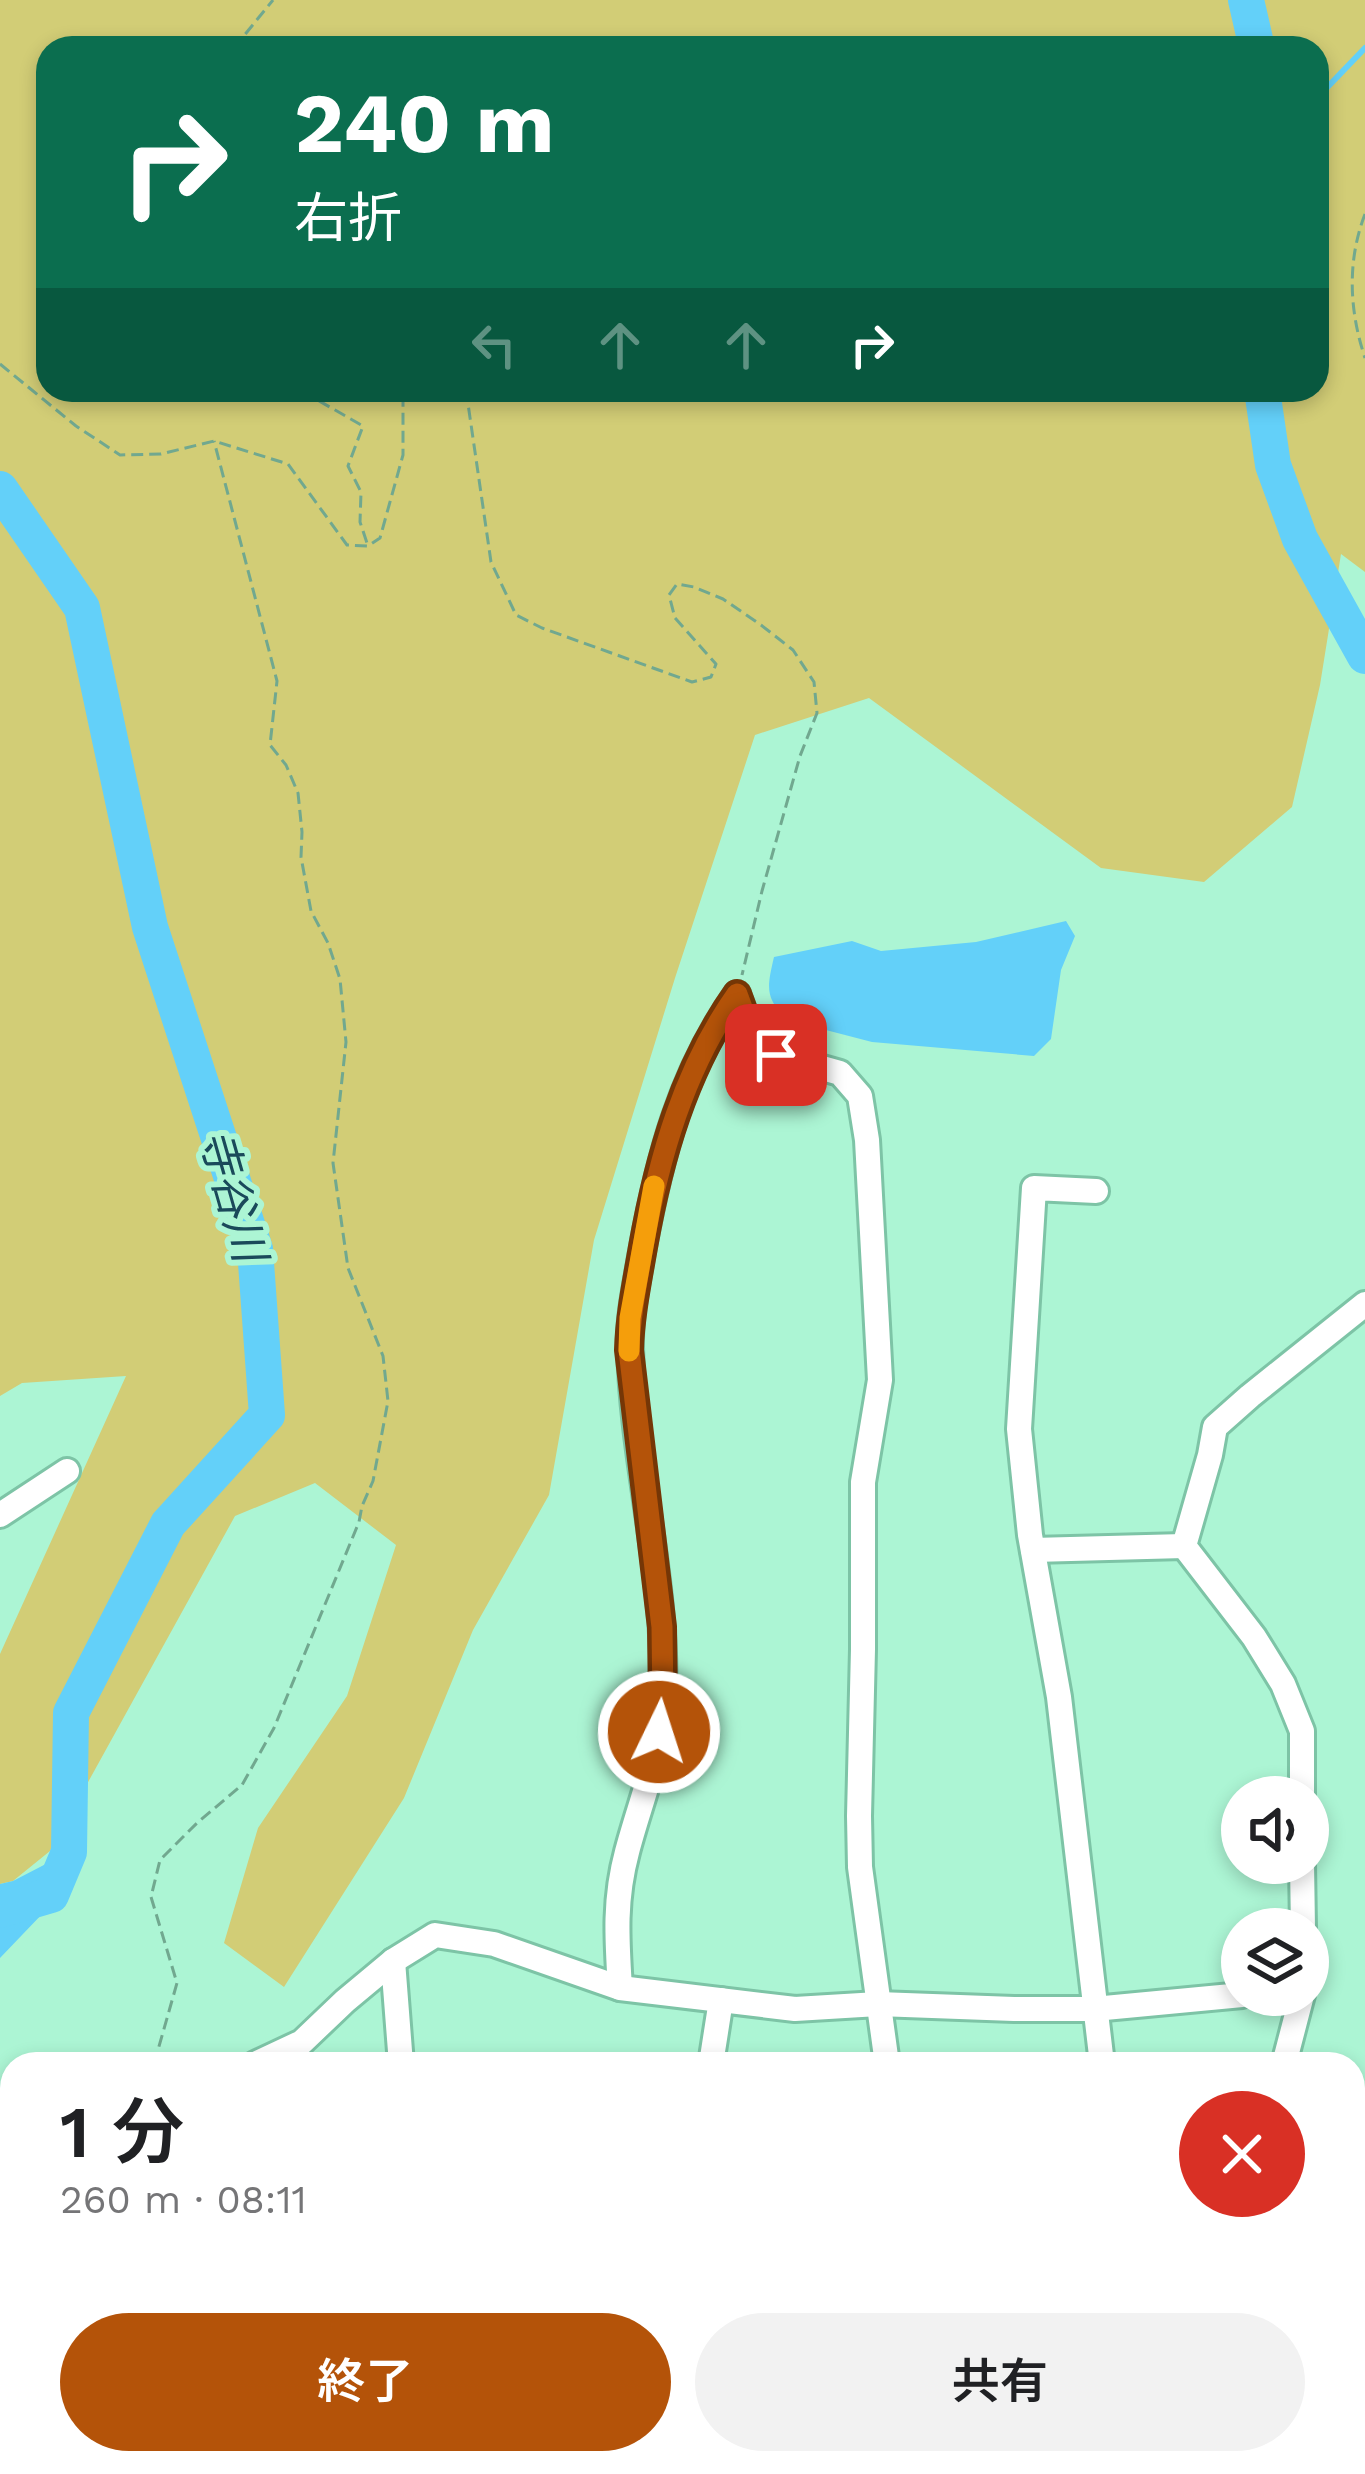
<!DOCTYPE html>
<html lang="ja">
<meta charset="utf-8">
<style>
:root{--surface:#fff;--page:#f2f2f2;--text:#202124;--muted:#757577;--accent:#b45309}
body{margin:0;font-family:"Work Sans","Noto Sans JP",sans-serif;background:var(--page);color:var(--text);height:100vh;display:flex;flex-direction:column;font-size:45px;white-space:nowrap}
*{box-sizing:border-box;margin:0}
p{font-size:39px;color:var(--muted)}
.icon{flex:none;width:66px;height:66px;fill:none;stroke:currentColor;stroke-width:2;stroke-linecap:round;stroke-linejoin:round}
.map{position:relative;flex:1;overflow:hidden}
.drawer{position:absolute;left:0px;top:2052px;width:1365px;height:423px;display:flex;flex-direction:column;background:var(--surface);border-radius:36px 36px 0 0;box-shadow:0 6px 18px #0003}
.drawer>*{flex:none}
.guide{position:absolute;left:36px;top:36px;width:1293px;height:366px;border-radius:36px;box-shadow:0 6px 18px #0003;background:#0b6e4f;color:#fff;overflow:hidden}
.tools{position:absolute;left:1221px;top:1776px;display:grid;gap:24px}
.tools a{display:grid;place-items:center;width:108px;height:108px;border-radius:50%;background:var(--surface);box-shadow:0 6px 18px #0003;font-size:60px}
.pin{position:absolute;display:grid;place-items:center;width:102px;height:102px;color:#fff;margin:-51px;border-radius:24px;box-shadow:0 6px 18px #0006}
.me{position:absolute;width:132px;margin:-66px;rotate:4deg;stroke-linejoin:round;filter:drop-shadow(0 0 9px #0008)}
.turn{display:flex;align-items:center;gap:42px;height:252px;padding:0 60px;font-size:54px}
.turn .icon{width:156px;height:156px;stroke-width:2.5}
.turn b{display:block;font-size:84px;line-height:102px}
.lanes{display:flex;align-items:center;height:114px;padding:0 60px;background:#0003;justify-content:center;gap:60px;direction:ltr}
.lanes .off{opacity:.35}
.round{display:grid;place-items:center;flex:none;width:126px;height:126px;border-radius:63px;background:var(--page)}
.overview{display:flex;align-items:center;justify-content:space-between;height:204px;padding:0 60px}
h1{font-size:72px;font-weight:600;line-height:90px}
.button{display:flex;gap:24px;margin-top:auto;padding:24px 60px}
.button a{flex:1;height:138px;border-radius:72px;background:var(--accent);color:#fff;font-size:48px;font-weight:600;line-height:138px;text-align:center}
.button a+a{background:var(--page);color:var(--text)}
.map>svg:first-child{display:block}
.green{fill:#d2cd76;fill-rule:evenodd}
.water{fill:#63d0f9}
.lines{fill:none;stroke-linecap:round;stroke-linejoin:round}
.stream{stroke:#63d0f9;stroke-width:6}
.river{stroke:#63d0f9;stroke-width:36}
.minor-casing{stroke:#7dc4a6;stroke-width:30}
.path{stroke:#71a88f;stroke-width:3;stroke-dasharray:12 6;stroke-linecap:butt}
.minor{stroke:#fff;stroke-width:24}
.route-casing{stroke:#753606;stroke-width:30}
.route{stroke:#b45309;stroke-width:21}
.slow{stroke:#f59e0b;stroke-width:21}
.labels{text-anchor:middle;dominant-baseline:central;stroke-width:12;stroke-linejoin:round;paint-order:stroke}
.water-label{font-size:45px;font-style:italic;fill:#1a495a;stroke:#acf5d4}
</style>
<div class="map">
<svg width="1365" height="2474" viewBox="0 0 1365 2474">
<rect width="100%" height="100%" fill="#acf5d4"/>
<!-- green -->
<path class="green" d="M 0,0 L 1365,0 L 1365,572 L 1341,554 L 1320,685 L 1292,807 L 1204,882 L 1101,868 L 869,698 L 755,735 L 675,978 L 594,1240 L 549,1495 L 473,1630 L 404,1798 L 284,1987 L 224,1943 L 258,1828 L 347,1696 L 396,1545 L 315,1483 L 235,1516 L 50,1851 L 13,1881 L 0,1884 L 0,1654 L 126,1376 L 22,1383 L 0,1396 ZM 48,48 L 1317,48 L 1317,390 L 48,390 Z"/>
<!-- water -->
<g class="water">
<path d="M 1066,921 L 1075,936 L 1061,970 L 1051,1039 L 1034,1056 L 872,1042 L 822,1029 L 791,1027 C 767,997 765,995 774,957 L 852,941 L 881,951 L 976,942 Z"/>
<path d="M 69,1852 L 67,1888 L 0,1958 L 0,1884 L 13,1881 Z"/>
</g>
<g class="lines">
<!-- stream -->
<path class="stream" d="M 1317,98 L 1365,48"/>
<!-- river -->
<g class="river">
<path d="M 1246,0 L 1257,48"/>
<path d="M 1262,390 L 1273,465 L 1300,539 L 1365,656"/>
<path d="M 0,489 L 82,608 L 150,927 L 255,1249 L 267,1415 L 168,1524 L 71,1713 L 69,1852 L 51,1895 L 0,1910"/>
</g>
<!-- minor casing -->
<g class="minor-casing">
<g id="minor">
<path d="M 737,994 L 752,1035 L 776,1055 L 840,1073 L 860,1096 L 867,1140 L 880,1380 L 863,1482 L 863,1649 L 859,1816 L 860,1867 L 887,2064"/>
<path d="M 1096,1191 L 1034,1188 L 1019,1429 L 1030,1535 L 1059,1697 L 1102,2064"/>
<path d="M 0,1515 L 67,1471"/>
<path d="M 1033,1550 L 1184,1546"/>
<path d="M 1302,1797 L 1302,1731 L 1283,1684 L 1254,1637 L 1184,1546 L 1210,1455 L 1215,1427 L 1250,1396 L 1365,1304"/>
<path d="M 1302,1863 L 1303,1929"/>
<path d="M 393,1961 L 401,2064"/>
<path d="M 620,1988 C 617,1940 614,1900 627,1852 C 640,1802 661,1754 663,1701 C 668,1582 633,1466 630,1347 C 629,1317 636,1287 641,1257 C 659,1160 679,1076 737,994"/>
<path d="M 255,2064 L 302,2042 L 345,2001 L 393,1961 L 435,1935 L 494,1944 L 620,1988 L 795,2009 L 878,2004 L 1014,2009 L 1094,2009 L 1242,1995"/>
<path d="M 711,2064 L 721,2000"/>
<path d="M 1284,2064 L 1302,1995"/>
<path d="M 0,2149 L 12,2144"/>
<path d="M 0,2254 L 12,2241"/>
<path d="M 1353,2278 L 1365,2277"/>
<path d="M 1020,2463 L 1021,2474"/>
<path d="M 1195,2463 L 1197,2474"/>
<path d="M 302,2474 L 314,2463"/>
<path d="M 643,2474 L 645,2463"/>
</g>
</g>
<!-- path -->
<g class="path">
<path d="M 234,48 L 273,0"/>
<path d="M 1365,214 C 1347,261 1349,310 1365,358"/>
<path d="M 0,364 L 76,426 L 120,455 L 161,454 L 214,441 L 288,464 L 347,545 L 368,546 L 380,538 L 403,455 L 403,390"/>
<path d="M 306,390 L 307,394 L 363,426 L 348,466 L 361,492 L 360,522 L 368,546"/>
<path d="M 466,390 L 491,562 L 516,615 L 542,628 L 692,682 L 711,677 L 716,664 L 675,618 L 669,595 L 677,584 L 694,587 L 723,599 L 761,625 L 793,650 L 814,682 L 817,713 L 800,756 L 762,891 L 742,975"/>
<path d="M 154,2064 L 177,1983 L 151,1897 L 160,1860 L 197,1823 L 242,1785 L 274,1728 L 359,1522 L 362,1506 L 373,1481 L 388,1401 L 383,1356 L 348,1268 L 333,1163 L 346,1042 L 340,979 L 328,943 L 311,911 L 301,857 L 302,832 L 298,793 L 286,765 L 270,745 L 277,681 L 214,441"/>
<path d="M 761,2474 L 761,2463"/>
</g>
<!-- minor -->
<use href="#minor" class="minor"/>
</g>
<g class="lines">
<!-- route casing -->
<g class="route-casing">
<path id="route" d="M 659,1732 L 663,1705 L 662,1627 L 629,1350 C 630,1315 637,1282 643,1247 C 659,1157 684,1069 737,994 L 752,1035 L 776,1055"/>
</g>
<!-- route -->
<use href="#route" class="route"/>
<!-- slow -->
<path class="slow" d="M 629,1351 L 630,1318 L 654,1186"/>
</g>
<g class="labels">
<!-- water labels -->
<g class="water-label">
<text transform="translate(233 1195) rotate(74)">寺谷川</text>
</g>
</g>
</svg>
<div class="tools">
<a><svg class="icon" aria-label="sound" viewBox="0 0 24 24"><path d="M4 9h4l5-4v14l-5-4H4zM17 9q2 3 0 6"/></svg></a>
<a><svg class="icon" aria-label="layers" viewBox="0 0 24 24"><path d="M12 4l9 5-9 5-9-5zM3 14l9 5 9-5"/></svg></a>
</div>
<div class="pin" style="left:776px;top:1055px;background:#d93025"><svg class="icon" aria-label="arrive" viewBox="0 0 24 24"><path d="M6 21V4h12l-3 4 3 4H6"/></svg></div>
<svg class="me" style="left:659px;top:1732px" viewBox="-20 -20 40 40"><circle r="17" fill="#b45309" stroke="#fff" stroke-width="3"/><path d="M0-11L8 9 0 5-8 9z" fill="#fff"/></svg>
<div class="guide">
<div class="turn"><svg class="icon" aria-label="right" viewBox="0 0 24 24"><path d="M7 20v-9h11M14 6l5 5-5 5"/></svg><div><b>240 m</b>右折</div></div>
<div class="lanes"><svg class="icon off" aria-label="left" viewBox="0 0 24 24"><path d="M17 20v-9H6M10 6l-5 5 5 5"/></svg><svg class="icon off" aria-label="ahead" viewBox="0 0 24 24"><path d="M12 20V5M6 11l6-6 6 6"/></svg><svg class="icon off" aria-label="ahead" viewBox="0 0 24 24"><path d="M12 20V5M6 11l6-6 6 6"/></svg><svg class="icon" aria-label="right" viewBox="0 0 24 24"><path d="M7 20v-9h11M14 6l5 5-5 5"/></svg></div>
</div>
<section class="drawer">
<div class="overview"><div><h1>1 分</h1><p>260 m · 08:11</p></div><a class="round" style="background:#d93025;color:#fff"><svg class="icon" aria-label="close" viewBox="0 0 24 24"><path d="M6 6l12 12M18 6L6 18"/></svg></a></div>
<div class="button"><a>終了</a><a>共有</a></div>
</section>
</div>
